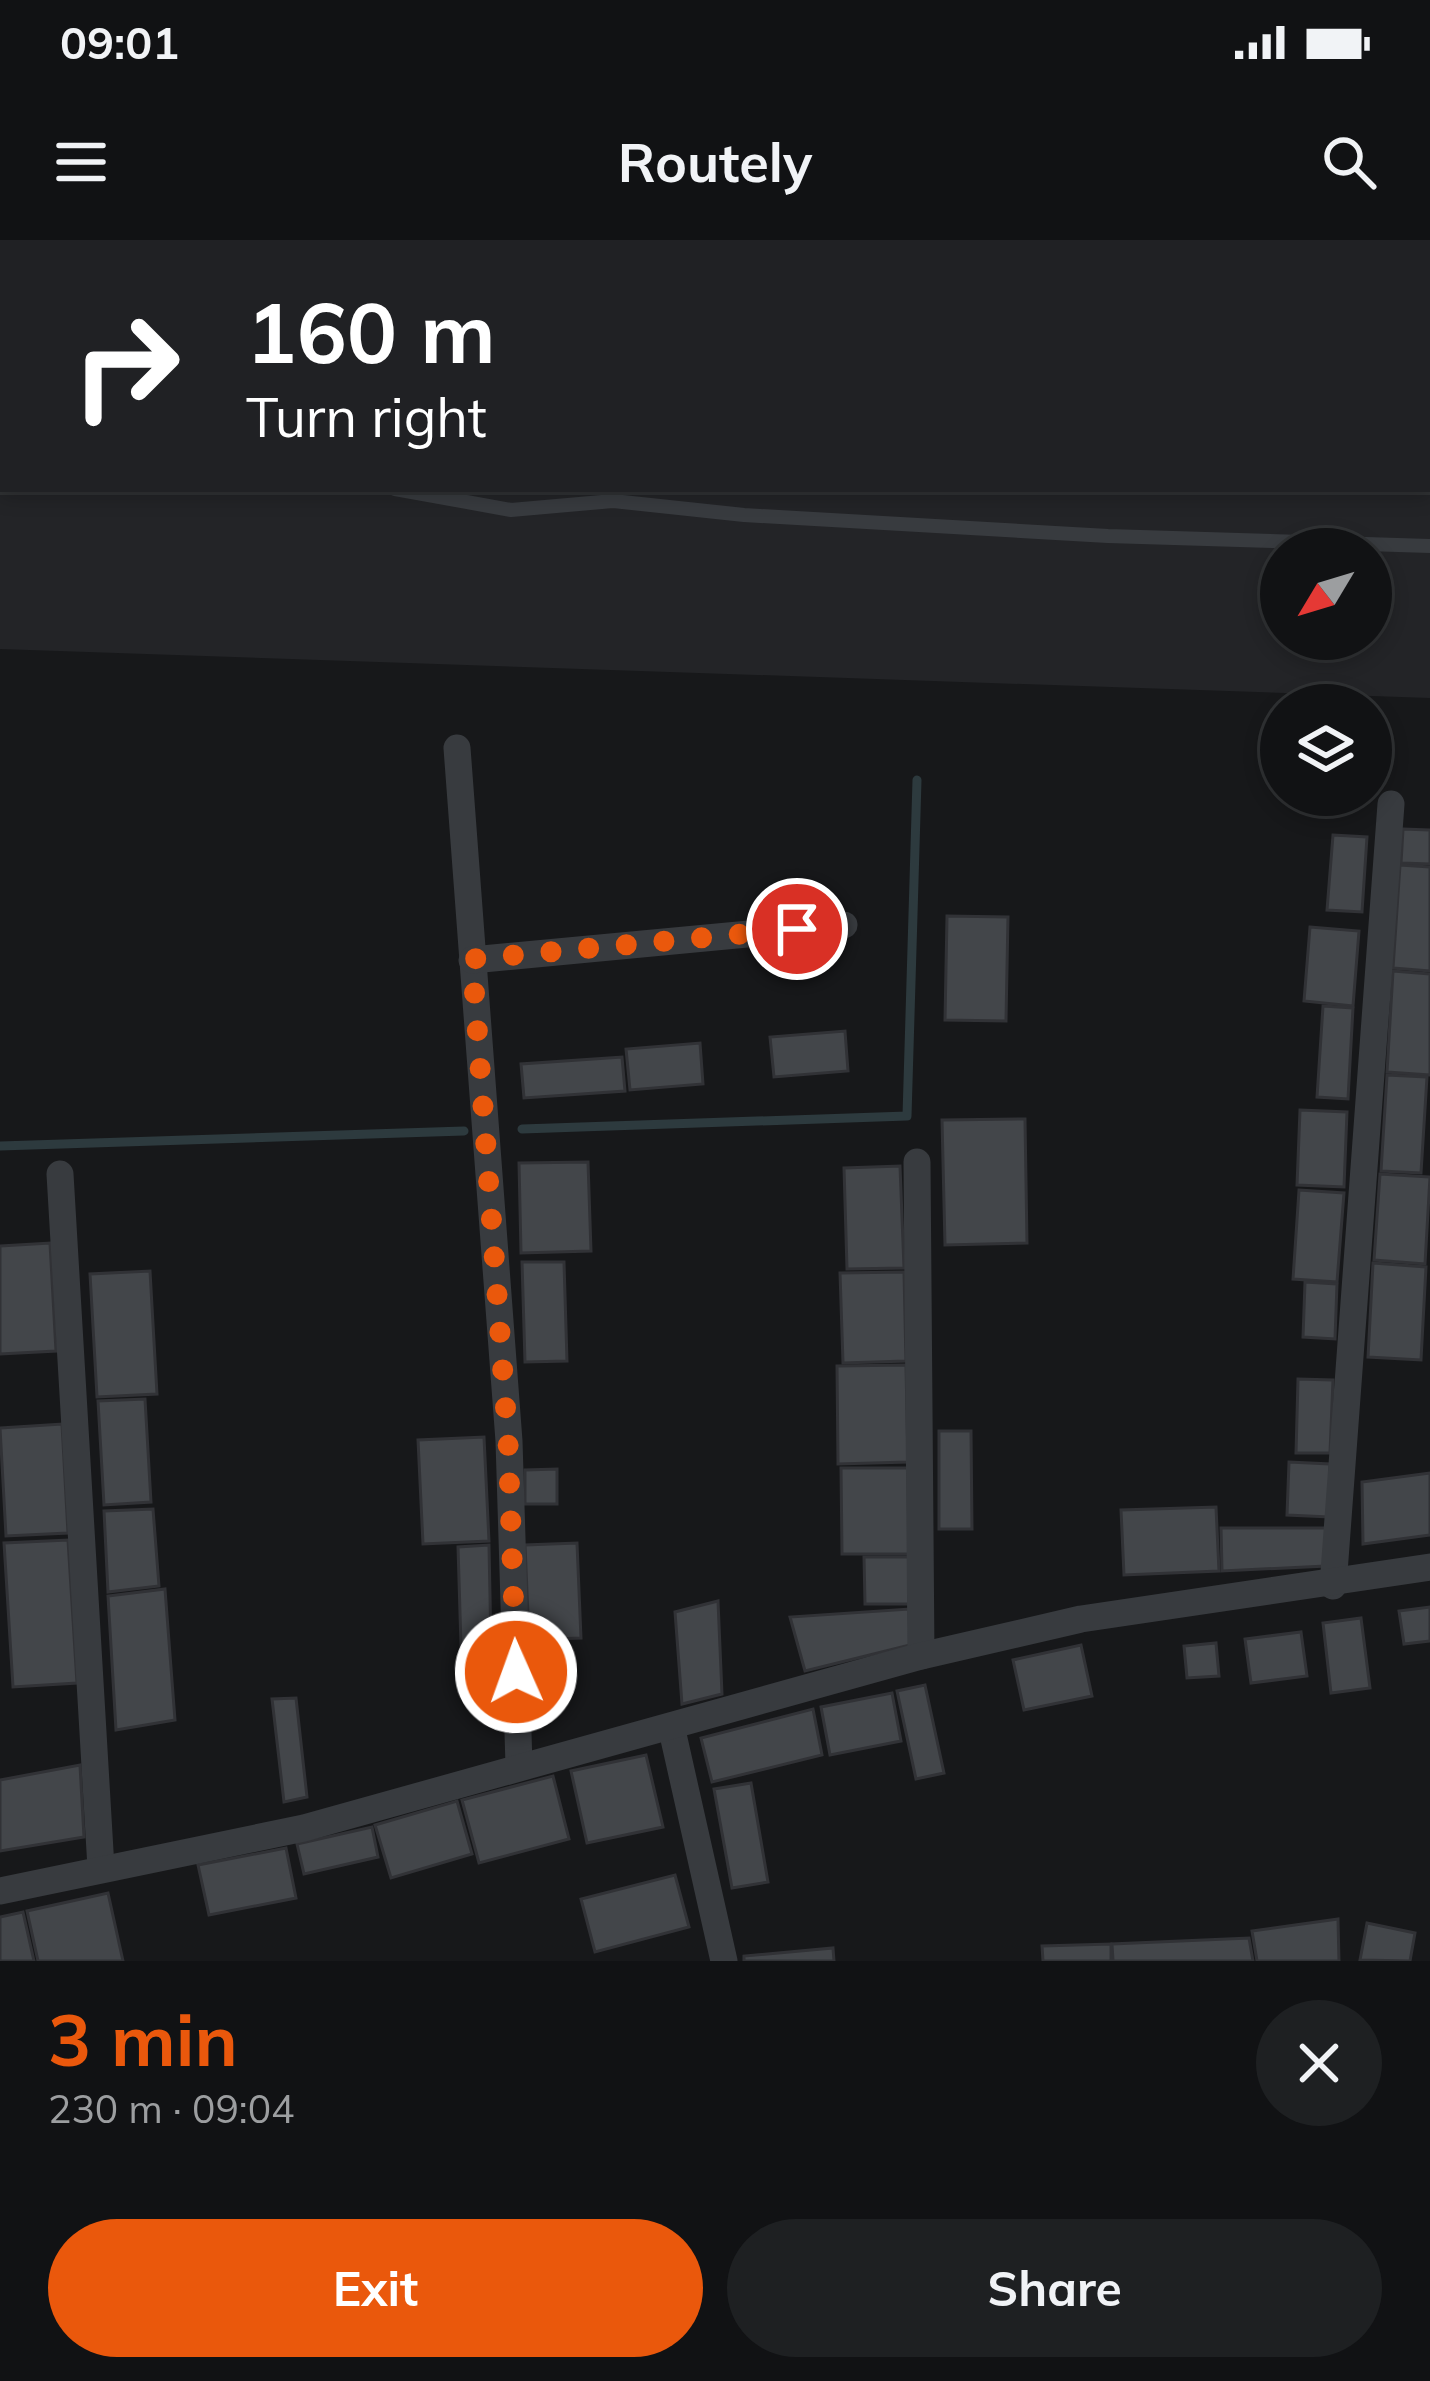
<!DOCTYPE html>
<meta charset="utf-8">
<style>
:root{--surface:#111214;--page:#1e2022;--text:#f1f3f6;--muted:#9c9ea0;--line:#303234;--accent:#ea580c}
body{margin:0;font-family:Mulish,sans-serif;background:var(--page);color:var(--text);height:100vh;display:flex;flex-direction:column;font-size:45px;white-space:nowrap}
*{box-sizing:border-box;margin:0}
p{font-size:39px;color:var(--muted)}
.icon{flex:none;width:66px;height:66px;fill:none;stroke:currentColor;stroke-width:2;stroke-linecap:round;stroke-linejoin:round}
.map{position:relative;height:1721px;overflow:hidden}
.details{display:flex;flex-direction:column;background:var(--surface);flex:1}
.details>*{flex:none}
.hud{position:absolute;left:0px;top:0px;width:1431px;height:252px;box-shadow:0 6px 18px #0003,0 0 0 3px var(--line);background:#202124;color:#fff;overflow:hidden}
.needle{width:78px;rotate:232deg}
.controls{position:absolute;left:1260px;top:288px;display:grid;gap:24px}
.controls a{display:grid;place-items:center;width:132px;height:132px;border-radius:50%;background:var(--surface);box-shadow:0 6px 18px #0003,0 0 0 3px var(--line);font-size:60px}
.pin{position:absolute;display:grid;place-items:center;width:102px;height:102px;color:#fff;margin:-51px;border:6px solid #fff;border-radius:50%;box-shadow:0 3px 12px #0007}
.me{position:absolute;width:132px;margin:-66px;rotate:358deg;stroke-linejoin:round;filter:drop-shadow(0 0 9px #0008)}
.turn{display:flex;align-items:center;gap:42px;height:252px;padding:0 48px;font-size:54px}
.turn .icon{width:156px;height:156px;stroke-width:2.5}
.turn b{display:block;font-size:84px;line-height:102px}
.round{display:grid;place-items:center;flex:none;width:126px;height:126px;border-radius:63px;background:var(--page)}
.summary{display:flex;align-items:center;justify-content:space-between;height:204px;padding:0 48px}
h1{font-size:72px;font-weight:700;line-height:90px;color:var(--accent)}
.primary-button{display:flex;gap:24px;margin-top:auto;padding:24px 48px}
.primary-button a{flex:1;height:138px;border-radius:72px;background:var(--accent);color:#fff;font-size:48px;font-weight:700;line-height:138px;text-align:center}
.primary-button a+a{background:var(--page);color:var(--text)}
.status{display:flex;justify-content:space-between;align-items:center;height:84px;padding:0 60px;background:var(--surface);direction:ltr}
.status svg{height:33px;fill:currentColor}
header{display:flex;justify-content:space-between;align-items:center;height:156px;padding:0 48px;background:var(--surface);font-size:54px;font-weight:700}
.map>svg:first-child{display:block}
.built{fill:#232427;fill-rule:evenodd}
.green{fill:#1f281f}
.lines{fill:none;stroke-linecap:round;stroke-linejoin:round}
.stream{stroke:#2d3a3e;stroke-width:9}
.building{fill:#43464a;stroke:#313236;stroke-width:3}
.lane{stroke:#383b3f;stroke-width:14}
.street{stroke:#383b3f;stroke-width:27}
.route{stroke:#ea580c;stroke-width:21;stroke-dasharray:0 37.8}
</style>
<div class="status"><b>09:01</b><svg viewBox="0 0 49 12"><path d="M0 12V9h3v3zM5 12V6h3v6zM10 12V3h3v9zM15 12V0h3v12zM26 1h20v11H26zM47 4h2v5h-2z"/></svg></div>
<header><svg class="icon" aria-label="menu" viewBox="0 0 24 24"><path d="M4 6h16M4 12h16M4 18h16"/></svg>Routely<svg class="icon" aria-label="search" viewBox="0 0 24 24"><circle cx="10" cy="10" r="6"/><path d="M15 15l6 6"/></svg></header>
<div class="map">
<svg width="1430" height="1721" viewBox="0 0 1430 1721">
<rect width="100%" height="100%" fill="#17181a"/>
<!-- built -->
<path class="built" d="M 0,0 L 1430,0 L 1430,458 L 0,409 ZM 3,3 L 1428,3 L 1428,249 L 3,249 ZM 1281,309 L 1371,309 L 1371,399 L 1281,399 Z"/>
<!-- green -->
<path class="green" d="M 0,0 L 1399,0 L 3,3 L 3,198 Z"/>
<g class="lines">
<!-- stream -->
<g class="stream">
<path d="M 522,889 L 907,876 L 917,540"/>
<path d="M 0,906 L 464,891"/>
</g>
</g>
<!-- building -->
<g class="building">
<path d="M 1403,589 L 1430,590 L 1430,624 L 1401,623 Z"/>
<path d="M 1333,595 L 1367,597 L 1362,672 L 1327,670 Z"/>
<path d="M 1400,625 L 1430,627 L 1430,731 L 1393,728 Z"/>
<path d="M 947,676 L 1008,677 L 1006,781 L 945,780 Z"/>
<path d="M 1310,687 L 1359,691 L 1353,766 L 1304,761 Z"/>
<path d="M 1393,731 L 1430,734 L 1430,835 L 1387,832 Z"/>
<path d="M 1323,766 L 1353,768 L 1348,859 L 1317,857 Z"/>
<path d="M 845,791 L 848,831 L 774,837 L 770,797 Z"/>
<path d="M 700,803 L 703,844 L 630,850 L 626,809 Z"/>
<path d="M 622,817 L 625,851 L 524,858 L 521,824 Z"/>
<path d="M 1387,835 L 1427,837 L 1421,933 L 1381,931 Z"/>
<path d="M 1300,870 L 1347,872 L 1344,947 L 1297,945 Z"/>
<path d="M 1025,879 L 1027,1003 L 945,1005 L 942,880 Z"/>
<path d="M 588,922 L 591,1011 L 521,1013 L 519,923 Z"/>
<path d="M 900,926 L 904,1028 L 847,1029 L 844,928 Z"/>
<path d="M 1380,934 L 1430,937 L 1425,1024 L 1374,1020 Z"/>
<path d="M 1299,950 L 1344,953 L 1337,1042 L 1293,1039 Z"/>
<path d="M 50,1003 L 56,1111 L 0,1114 L 0,1006 Z"/>
<path d="M 522,1022 L 564,1022 L 567,1121 L 525,1122 Z"/>
<path d="M 1373,1023 L 1426,1027 L 1421,1120 L 1368,1117 Z"/>
<path d="M 150,1031 L 157,1154 L 97,1157 L 90,1034 Z"/>
<path d="M 904,1032 L 906,1121 L 843,1123 L 840,1033 Z"/>
<path d="M 1305,1042 L 1337,1044 L 1335,1099 L 1303,1097 Z"/>
<path d="M 906,1125 L 908,1222 L 838,1224 L 837,1126 Z"/>
<path d="M 1298,1139 L 1333,1140 L 1330,1213 L 1296,1213 Z"/>
<path d="M 145,1159 L 151,1262 L 104,1265 L 98,1161 Z"/>
<path d="M 62,1184 L 68,1293 L 6,1296 L 0,1188 Z"/>
<path d="M 939,1191 L 971,1191 L 972,1289 L 939,1289 Z"/>
<path d="M 484,1197 L 489,1301 L 423,1304 L 418,1200 Z"/>
<path d="M 1289,1222 L 1330,1224 L 1329,1277 L 1287,1275 Z"/>
<path d="M 841,1228 L 908,1228 L 909,1314 L 842,1314 Z"/>
<path d="M 557,1229 L 557,1264 L 525,1264 L 525,1230 Z"/>
<path d="M 1430,1233 L 1430,1295 L 1363,1304 L 1362,1242 Z"/>
<path d="M 1216,1267 L 1219,1331 L 1124,1335 L 1121,1270 Z"/>
<path d="M 153,1269 L 159,1346 L 108,1352 L 104,1271 Z"/>
<path d="M 1221,1288 L 1326,1288 L 1326,1326 L 1222,1331 Z"/>
<path d="M 68,1300 L 77,1443 L 13,1447 L 4,1303 Z"/>
<path d="M 577,1303 L 581,1398 L 529,1400 L 525,1305 Z"/>
<path d="M 489,1305 L 491,1406 L 461,1406 L 458,1307 Z"/>
<path d="M 864,1317 L 909,1317 L 909,1364 L 865,1364 Z"/>
<path d="M 165,1349 L 175,1480 L 116,1490 L 108,1356 Z"/>
<path d="M 718,1361 L 722,1454 L 682,1464 L 675,1372 Z"/>
<path d="M 1430,1367 L 1430,1401 L 1404,1404 L 1399,1371 Z"/>
<path d="M 909,1369 L 910,1405 L 805,1431 L 790,1377 Z"/>
<path d="M 1361,1378 L 1370,1448 L 1331,1453 L 1323,1383 Z"/>
<path d="M 1301,1392 L 1307,1436 L 1251,1443 L 1245,1399 Z"/>
<path d="M 1216,1403 L 1219,1436 L 1187,1438 L 1184,1406 Z"/>
<path d="M 1081,1405 L 1092,1456 L 1024,1470 L 1013,1420 Z"/>
<path d="M 925,1445 L 944,1533 L 916,1539 L 897,1451 Z"/>
<path d="M 892,1453 L 901,1501 L 830,1515 L 821,1467 Z"/>
<path d="M 296,1458 L 307,1557 L 284,1562 L 272,1459 Z"/>
<path d="M 813,1469 L 822,1515 L 712,1542 L 701,1498 Z"/>
<path d="M 646,1515 L 663,1587 L 587,1603 L 571,1531 Z"/>
<path d="M 80,1525 L 84,1597 L 0,1611 L 0,1540 Z"/>
<path d="M 553,1536 L 569,1599 L 479,1623 L 462,1560 Z"/>
<path d="M 751,1543 L 768,1642 L 732,1648 L 714,1549 Z"/>
<path d="M 457,1561 L 472,1614 L 391,1638 L 375,1585 Z"/>
<path d="M 372,1587 L 378,1617 L 304,1634 L 297,1604 Z"/>
<path d="M 286,1608 L 296,1658 L 209,1675 L 198,1625 Z"/>
<path d="M 675,1635 L 689,1687 L 595,1712 L 581,1659 Z"/>
<path d="M 108,1653 L 123,1721 L 38,1721 L 27,1671 Z"/>
<path d="M 23,1672 L 34,1721 L 0,1721 L 0,1677 Z"/>
<path d="M 1338,1679 L 1339,1721 L 1257,1721 L 1252,1691 Z"/>
<path d="M 1367,1683 L 1415,1693 L 1410,1721 L 1360,1720 Z"/>
<path d="M 1249,1698 L 1253,1721 L 1113,1721 L 1112,1704 Z"/>
<path d="M 1111,1704 L 1111,1721 L 1043,1721 L 1042,1706 Z"/>
<path d="M 833,1708 L 834,1721 L 744,1721 L 744,1716 Z"/>
</g>
<g class="lines">
<!-- lane -->
<g class="lane">
<path d="M 0,227 L 3,227"/>
<path d="M 395,249 L 511,270 L 613,261 L 744,275 L 1108,296 L 1430,306"/>
</g>
<!-- street -->
<g class="street">
<path d="M 457,508 L 509,1201 L 519,1525"/>
<path d="M 472,720 L 844,685"/>
<path d="M 917,922 L 921,1416"/>
<path d="M 60,934 L 101,1628"/>
<path d="M 1333,1346 L 1391,564"/>
<path d="M 672,1490 L 724,1721"/>
<path d="M 0,1651 L 304,1588 L 921,1416 L 1081,1379 L 1430,1327"/>
</g>
</g>
<g class="lines">
<!-- route -->
<path class="route" d="M 516,1432 L 508,1201 L 472,719 L 797,689"/>
</g>
</svg>
<div class="controls">
<a><svg class="needle" viewBox="-14 -14 28 28"><path d="M0-13l5 13h-10z" fill="#e53935"/><path d="M0 13l5-13h-10z" fill="#9c9ea0"/></svg></a>
<a><svg class="icon" aria-label="layers" viewBox="0 0 24 24"><path d="M12 4l9 5-9 5-9-5zM3 14l9 5 9-5"/></svg></a>
</div>
<div class="pin" style="left:797px;top:689px;background:#d93025"><svg class="icon" aria-label="arrive" viewBox="0 0 24 24"><path d="M6 21V4h12l-3 4 3 4H6"/></svg></div>
<svg class="me" style="left:516px;top:1432px" viewBox="-20 -20 40 40"><circle r="17" fill="#ea580c" stroke="#fff" stroke-width="3"/><path d="M0-11L8 9 0 5-8 9z" fill="#fff"/></svg>
<div class="hud">
<div class="turn"><svg class="icon" aria-label="right" viewBox="0 0 24 24"><path d="M7 20v-9h11M14 6l5 5-5 5"/></svg><div><b>160 m</b>Turn right</div></div>
</div>
</div>
<section class="details">
<div class="summary"><div><h1>3 min</h1><p>230 m · 09:04</p></div><a class="round"><svg class="icon" aria-label="close" viewBox="0 0 24 24"><path d="M6 6l12 12M18 6L6 18"/></svg></a></div>
<div class="primary-button"><a>Exit</a><a>Share</a></div>
</section>
